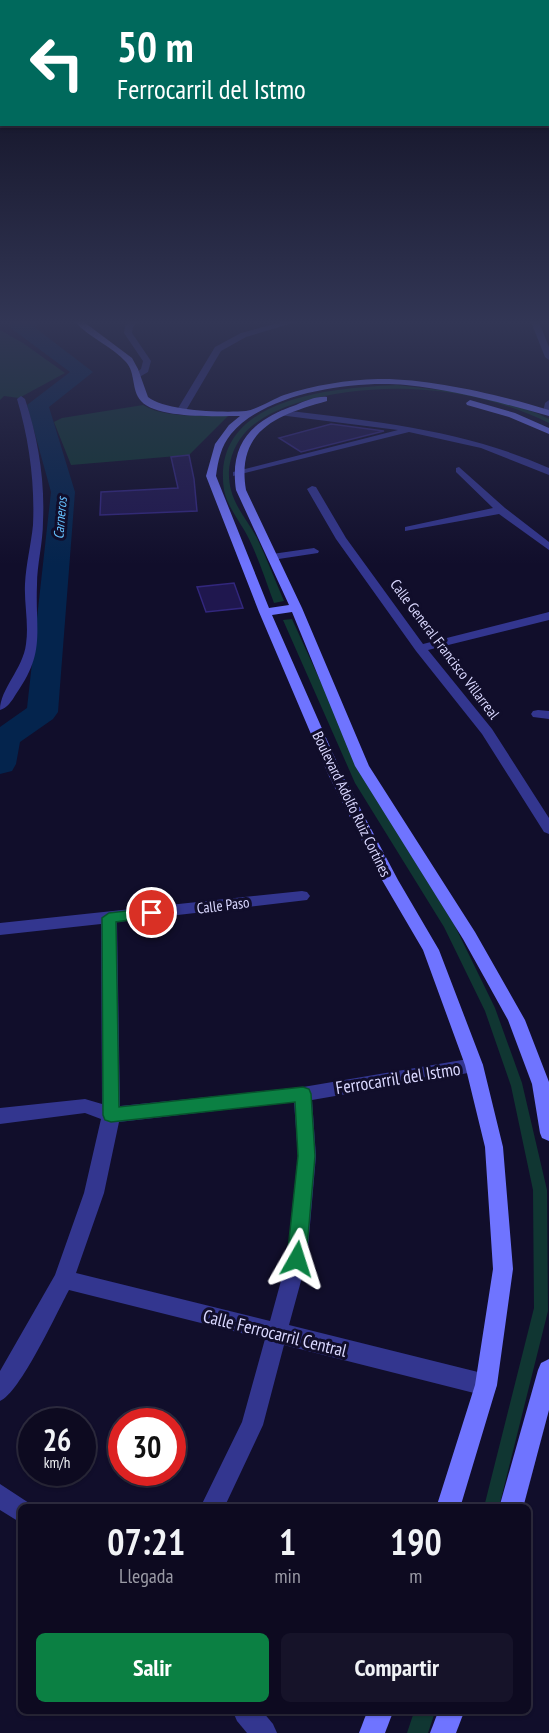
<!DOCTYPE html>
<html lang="es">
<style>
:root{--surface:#0d0a20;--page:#161329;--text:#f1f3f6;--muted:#9a9aa5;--line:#2d2b3e;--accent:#0b8043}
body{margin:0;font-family:"PT Sans Narrow",sans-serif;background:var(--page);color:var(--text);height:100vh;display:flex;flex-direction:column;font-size:22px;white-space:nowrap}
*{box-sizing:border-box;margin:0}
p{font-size:20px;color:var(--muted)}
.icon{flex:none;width:33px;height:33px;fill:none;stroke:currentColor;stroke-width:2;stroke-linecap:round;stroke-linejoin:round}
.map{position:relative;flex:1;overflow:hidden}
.drawer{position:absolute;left:18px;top:1504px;width:513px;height:210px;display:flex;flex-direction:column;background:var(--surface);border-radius:9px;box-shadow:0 2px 4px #0004,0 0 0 2px var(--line)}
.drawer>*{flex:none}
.top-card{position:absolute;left:0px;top:0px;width:549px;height:126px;box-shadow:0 2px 4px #0004,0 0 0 2px var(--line);background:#00695c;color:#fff;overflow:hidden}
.speed{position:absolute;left:18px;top:1408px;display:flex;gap:12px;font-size:30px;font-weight:700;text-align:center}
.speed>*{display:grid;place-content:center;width:78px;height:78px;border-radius:50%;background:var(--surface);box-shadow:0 2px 4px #0004,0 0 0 2px var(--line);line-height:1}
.speed small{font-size:15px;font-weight:400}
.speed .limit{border:9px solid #d22;background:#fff;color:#111}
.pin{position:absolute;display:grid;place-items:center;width:51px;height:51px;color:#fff;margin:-26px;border:3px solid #fff;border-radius:50%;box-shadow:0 2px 6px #0007}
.me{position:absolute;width:66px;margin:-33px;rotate:6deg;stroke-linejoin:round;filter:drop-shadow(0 0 4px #0008)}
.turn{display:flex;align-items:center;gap:21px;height:126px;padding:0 18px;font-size:27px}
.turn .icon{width:78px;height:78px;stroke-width:2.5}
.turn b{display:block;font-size:42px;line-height:51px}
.eta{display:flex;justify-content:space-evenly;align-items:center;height:102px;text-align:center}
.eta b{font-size:36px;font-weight:600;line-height:42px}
.cta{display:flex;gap:12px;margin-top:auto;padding:12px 18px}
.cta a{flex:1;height:69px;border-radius:9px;background:var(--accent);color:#fff;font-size:24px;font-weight:600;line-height:69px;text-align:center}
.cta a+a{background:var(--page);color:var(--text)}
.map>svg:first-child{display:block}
.green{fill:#103632}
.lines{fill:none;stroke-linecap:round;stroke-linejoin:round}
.river{fill:#04244d;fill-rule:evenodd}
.building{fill:#1f174e;stroke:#32277d;stroke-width:1.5}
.minor{fill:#33368f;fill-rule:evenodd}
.secondary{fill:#6f74ff;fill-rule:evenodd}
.route{fill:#0b8043;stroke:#07532c;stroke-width:1.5}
.labels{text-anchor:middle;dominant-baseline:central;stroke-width:6;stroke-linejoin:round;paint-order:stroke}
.far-water-label{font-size:14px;font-style:italic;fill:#66c2ff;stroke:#110e2b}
.street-label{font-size:15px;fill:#dad8ff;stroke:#110e2b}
.near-street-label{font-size:18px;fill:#dad8ff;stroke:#110e2b}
</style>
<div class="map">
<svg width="549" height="1733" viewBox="0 0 549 1733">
<rect width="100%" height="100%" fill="#110e2b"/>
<!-- green -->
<g class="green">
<path d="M 0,330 L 23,343 L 65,373 L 19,398 L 4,396 L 0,400 Z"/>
<path d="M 397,385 C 448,391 503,396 549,419 L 549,423 C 472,385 378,379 297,403 C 266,413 237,429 230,463 C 228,471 229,483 231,490 C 235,507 249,523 257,538 C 267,559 275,580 284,601 L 274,603 C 266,582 259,559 249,539 C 242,524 227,507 224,490 C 210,397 332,388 397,385 Z"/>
<path d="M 143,405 C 166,419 203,415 229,415 L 189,455 L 71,465 L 54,422 L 62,418 Z"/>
<path d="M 292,619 L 366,781 L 455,926 L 495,1008 L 522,1083 L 547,1190 L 548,1311 L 499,1507 L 484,1507 L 534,1308 L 533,1190 L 511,1086 L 485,1011 L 444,927 L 355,783 L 283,620 Z"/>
<path d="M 414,1712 L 435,1712 L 428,1733 L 407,1733 Z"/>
</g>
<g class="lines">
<!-- river -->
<path class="river" d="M 11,322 L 41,322 L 34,327 L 93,372 L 49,407 L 75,492 L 58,712 L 53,719 L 20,742 L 16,764 L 12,771 L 0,774 L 0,727 L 27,708 L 51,492 L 27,405 L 70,372 L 12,329 L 9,325 Z"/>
</g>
<!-- building -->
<g class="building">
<path d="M 331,424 L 384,431 L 301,452 L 279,438 Z"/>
<path d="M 189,455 L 194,479 L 197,511 L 100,515 L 101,492 L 178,488 L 171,457 Z"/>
<path d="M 234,583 L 243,608 L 206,612 L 197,587 Z"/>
</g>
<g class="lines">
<!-- minor -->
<g class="minor">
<path d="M 129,322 L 138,322 L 133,327 L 132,333 L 151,361 L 148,372 L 136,379 L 132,376 L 141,369 L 143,361 L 124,333 L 125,326 Z"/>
<path d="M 281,322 L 296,322 L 246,337 L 221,351 L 185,412 L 179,412 L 177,410 L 215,347 L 241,333 Z"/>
<path d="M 531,322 L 539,322 L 549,347 L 549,360 L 545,357 Z"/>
<path d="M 21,396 L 25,399 C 38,438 45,480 43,521 C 43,543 37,564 37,585 C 35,632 46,652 16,694 C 12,701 7,708 0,710 C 0,689 23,669 26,644 C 29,624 24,604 25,584 C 26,564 31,545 33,525 C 35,483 29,439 17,399 Z"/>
<path d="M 549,400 L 549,414 L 548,415 L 543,412 L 545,403 Z"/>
<path d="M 282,410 C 374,421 464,430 549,468 L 549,475 L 481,448 L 409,432 L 233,476 L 233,472 L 398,430 L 279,415 L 277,413 Z"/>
<path d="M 459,467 L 505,508 L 549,542 L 549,550 L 499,514 L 405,531 L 405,527 L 493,508 L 456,472 L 456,468 Z"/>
<path d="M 312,486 L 316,487 L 346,538 L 423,644 L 549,612 L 549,620 L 428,650 L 492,729 L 549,818 L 549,834 L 544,832 L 482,734 L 416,651 L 336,539 L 307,489 Z"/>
<path d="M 314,548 L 319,551 L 318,553 L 272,560 L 267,557 L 272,554 Z"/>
<path d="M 538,710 L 549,711 L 549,719 L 533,717 L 531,714 L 533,711 Z"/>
<path d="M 302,891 L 307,892 L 310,896 L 307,900 L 117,922 L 120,1106 L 303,1087 L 474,1058 L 480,1060 L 483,1065 L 480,1070 L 474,1072 L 312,1100 L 316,1156 L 307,1259 L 289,1325 L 486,1374 L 494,1377 L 497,1385 L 494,1393 L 486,1396 L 284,1345 L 263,1425 L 224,1508 L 200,1508 L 242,1422 L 265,1339 L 69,1290 C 57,1312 20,1393 0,1401 L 0,1371 L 55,1275 L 84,1193 L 101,1119 L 85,1113 L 0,1124 L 0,1108 L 85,1099 L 102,1104 L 101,924 L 0,935 L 0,923 ZM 294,1102 L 298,1156 L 287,1259 L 270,1321 L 76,1273 L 104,1193 L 119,1122 Z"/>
<path d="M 0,1484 L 29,1503 L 31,1508 L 21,1508 L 21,1523 L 0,1510 Z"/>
<path d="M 233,1712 L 263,1712 L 273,1724 L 277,1733 L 247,1733 L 237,1721 Z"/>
</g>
<!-- secondary -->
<g class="secondary">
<path d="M 75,322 L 84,322 L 132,358 L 138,369 L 148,397 C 165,411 223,413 246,411 C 256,410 273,399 284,395 C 314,385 347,380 378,379 C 428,378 501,395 549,410 L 549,416 C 502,403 455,390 406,385 C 355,380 266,392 231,434 C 221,446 218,461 216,476 L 269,608 L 289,605 L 236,490 C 229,442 253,420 296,405 C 305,401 317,396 327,397 L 327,401 C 277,415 236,430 246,490 L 302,608 L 369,766 L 475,932 L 525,1020 L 549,1082 L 549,1141 L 542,1138 L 540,1133 L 532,1084 L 508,1020 L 463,939 L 355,766 L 292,612 L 272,615 L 342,774 L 398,880 L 439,950 L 483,1065 L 503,1147 L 513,1269 L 497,1385 L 460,1508 L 436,1508 L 475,1385 L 493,1269 L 485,1147 L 465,1065 L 423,950 L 382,880 L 328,774 L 259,612 L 206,476 L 215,444 L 229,425 L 240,416 C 217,416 157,419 141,401 C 131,390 136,373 126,362 C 113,347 90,338 75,322 Z"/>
<path d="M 470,400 L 515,413 L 549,428 L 549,434 L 509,417 L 467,405 L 466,403 Z"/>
<path d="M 549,1359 L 549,1410 L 523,1508 L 499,1508 L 538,1370 L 541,1363 Z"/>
<path d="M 367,1712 L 393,1712 L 385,1733 L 359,1733 Z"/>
<path d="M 438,1712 L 464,1712 L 456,1733 L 430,1733 Z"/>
</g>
</g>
<!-- sky -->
<linearGradient id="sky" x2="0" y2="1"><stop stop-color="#090818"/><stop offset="0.57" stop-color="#323655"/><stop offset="1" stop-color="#323655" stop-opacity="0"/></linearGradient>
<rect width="549" height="565" fill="url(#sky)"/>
<!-- route -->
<path class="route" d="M 152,908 L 157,909 L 159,913 L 157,916 L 116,922 L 119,1107 L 303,1087 L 309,1089 L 311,1094 L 315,1156 L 306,1259 L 303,1265 L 297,1267 L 290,1265 L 287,1259 L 298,1156 L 295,1102 L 111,1122 L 105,1120 L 103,1115 L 102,918 L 109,913 Z"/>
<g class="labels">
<!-- far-water labels -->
<g class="far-water-label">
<text transform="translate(60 518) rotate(-85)">Carneros</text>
</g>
<!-- street labels -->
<g class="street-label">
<text transform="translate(445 649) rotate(53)">Calle General Francisco Villarreal</text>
<text transform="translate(352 804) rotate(64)">Boulevard Adolfo Ruiz Cortines</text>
<text transform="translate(223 905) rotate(-7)">Calle Paso</text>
</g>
<!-- near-street labels -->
<g class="near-street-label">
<text transform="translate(398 1078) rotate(-9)">Ferrocarril del Istmo</text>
<text transform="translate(275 1333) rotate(14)">Calle Ferrocarril Central</text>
</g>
</g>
</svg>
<div class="speed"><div>26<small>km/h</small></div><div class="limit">30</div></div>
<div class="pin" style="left:152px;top:913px;background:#d93025"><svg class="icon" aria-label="arrive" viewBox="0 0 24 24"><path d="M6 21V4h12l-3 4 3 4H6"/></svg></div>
<svg class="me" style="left:297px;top:1259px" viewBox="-20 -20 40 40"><path d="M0-17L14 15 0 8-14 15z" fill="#0b8043" stroke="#fff" stroke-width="4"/></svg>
<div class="top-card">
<div class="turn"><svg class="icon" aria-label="left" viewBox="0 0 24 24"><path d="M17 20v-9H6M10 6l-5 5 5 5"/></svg><div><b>50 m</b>Ferrocarril del Istmo</div></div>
</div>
<section class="drawer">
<div class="eta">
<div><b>07:21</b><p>Llegada</p></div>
<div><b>1</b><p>min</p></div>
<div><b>190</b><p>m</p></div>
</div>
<div class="cta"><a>Salir</a><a>Compartir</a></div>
</section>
</div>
